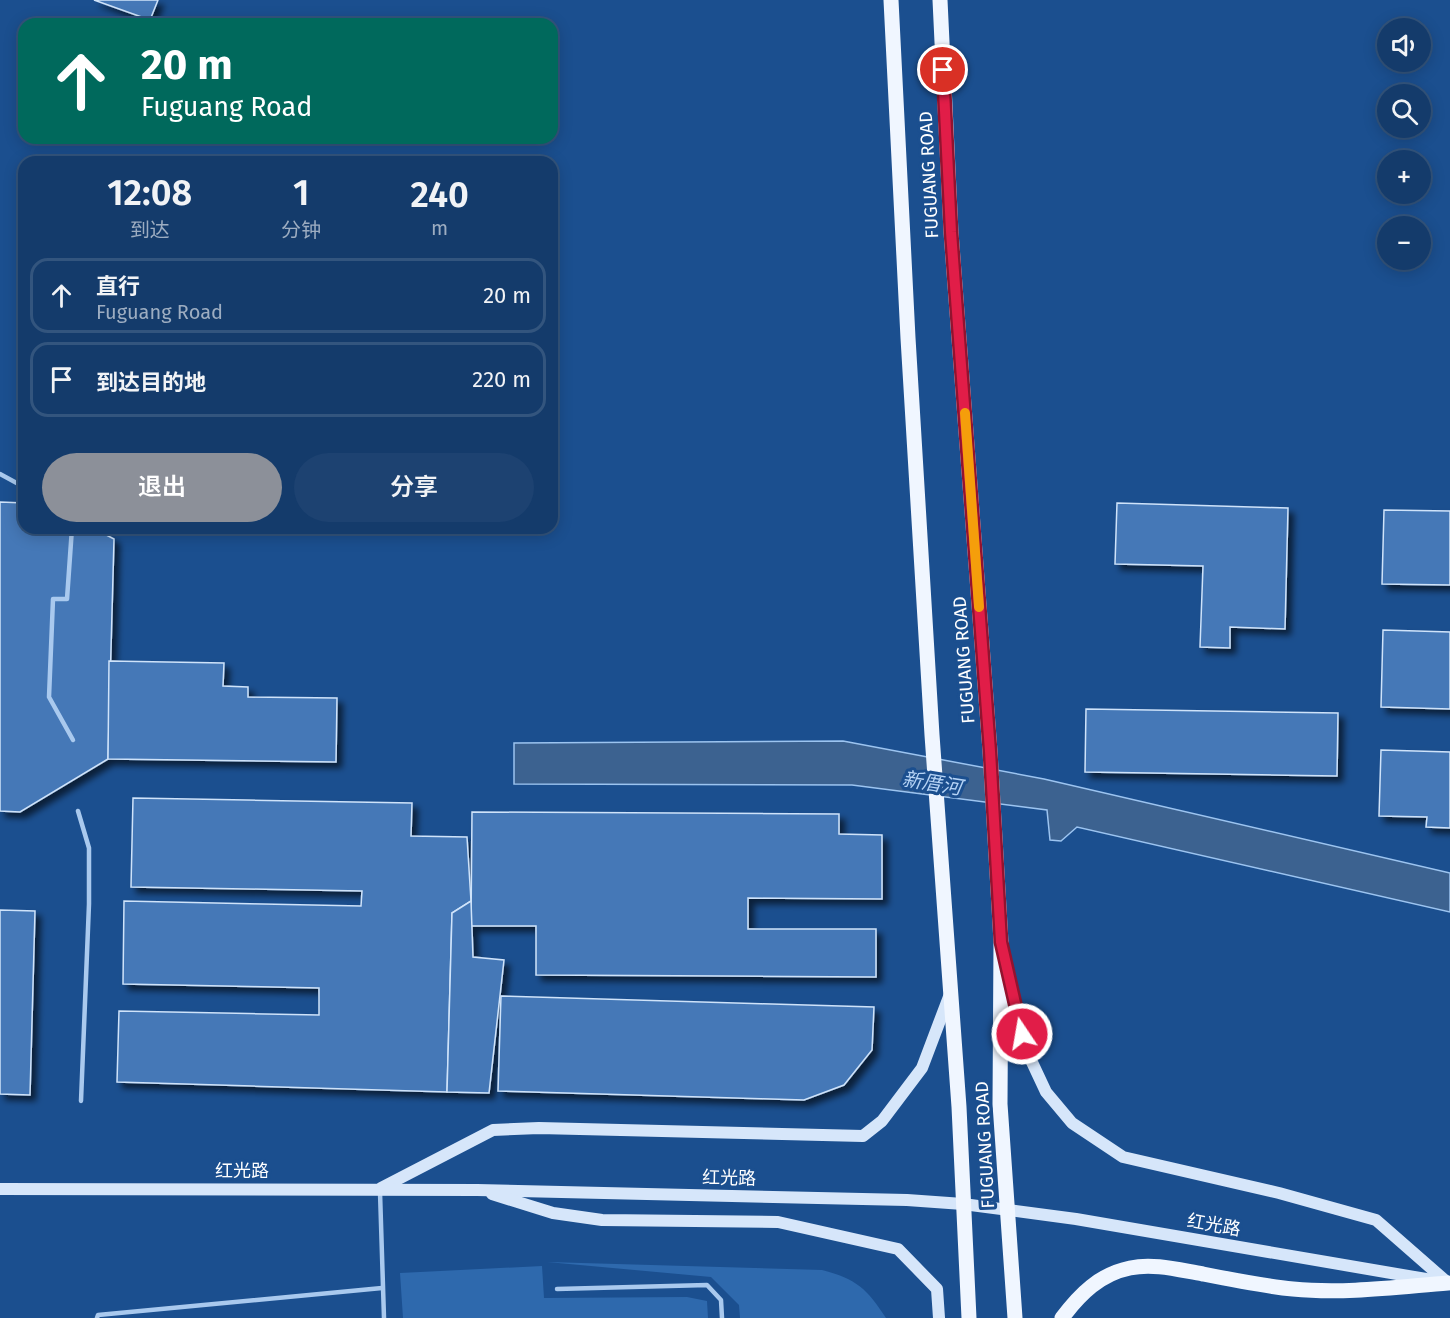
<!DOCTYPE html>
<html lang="zh">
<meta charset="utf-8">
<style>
:root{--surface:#143b6b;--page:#1d4271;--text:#f1f3f6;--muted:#9dadc1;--line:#33557e;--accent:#8c9099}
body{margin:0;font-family:"Fira Sans","Noto Sans SC",sans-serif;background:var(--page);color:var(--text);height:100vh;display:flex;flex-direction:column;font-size:22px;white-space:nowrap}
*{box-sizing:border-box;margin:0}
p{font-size:20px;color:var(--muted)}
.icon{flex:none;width:33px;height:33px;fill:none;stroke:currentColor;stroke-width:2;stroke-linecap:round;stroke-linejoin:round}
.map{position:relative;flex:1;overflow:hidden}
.panel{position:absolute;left:18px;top:156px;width:540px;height:378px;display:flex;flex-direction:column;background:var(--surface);border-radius:18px;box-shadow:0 3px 15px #0003,0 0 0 2px var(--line)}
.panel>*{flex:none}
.guide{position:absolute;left:18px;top:18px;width:540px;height:126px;border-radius:18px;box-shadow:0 3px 15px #0003,0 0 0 2px var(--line);background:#00695c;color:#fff;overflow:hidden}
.controls{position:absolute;left:1377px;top:18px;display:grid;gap:12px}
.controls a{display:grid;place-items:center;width:54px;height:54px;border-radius:50%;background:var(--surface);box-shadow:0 3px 15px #0003,0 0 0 2px var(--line);font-size:30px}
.pin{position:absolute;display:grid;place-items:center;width:51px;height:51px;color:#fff;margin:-26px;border:3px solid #fff;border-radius:50%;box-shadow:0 2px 6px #0007}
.me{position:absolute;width:66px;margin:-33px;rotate:348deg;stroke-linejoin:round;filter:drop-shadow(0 0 4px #0008)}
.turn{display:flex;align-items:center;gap:21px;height:126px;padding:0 24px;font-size:27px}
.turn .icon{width:78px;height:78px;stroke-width:2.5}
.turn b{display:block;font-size:42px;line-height:51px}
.eta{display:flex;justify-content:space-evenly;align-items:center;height:102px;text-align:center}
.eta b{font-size:36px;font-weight:600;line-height:42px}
.button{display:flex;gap:12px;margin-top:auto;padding:12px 24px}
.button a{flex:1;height:69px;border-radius:36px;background:var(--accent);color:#fff;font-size:24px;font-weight:600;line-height:69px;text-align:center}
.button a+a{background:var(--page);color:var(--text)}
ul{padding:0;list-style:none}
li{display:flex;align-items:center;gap:18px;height:75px;margin:0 12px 9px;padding:0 12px;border:3px solid var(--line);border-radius:18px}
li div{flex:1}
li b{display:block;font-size:22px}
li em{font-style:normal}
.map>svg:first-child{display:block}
.green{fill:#2e69ad}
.water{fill:#3c6290;stroke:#9cc4f0;stroke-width:1.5}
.building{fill:#4478b7;stroke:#cfe3fa;stroke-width:1.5;filter:url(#shadow)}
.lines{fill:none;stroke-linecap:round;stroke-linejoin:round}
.service{stroke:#a9c9ee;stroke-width:4.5}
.secondary{stroke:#d6e6fa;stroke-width:12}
.primary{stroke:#f0f6ff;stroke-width:15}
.route-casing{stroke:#92132f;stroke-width:15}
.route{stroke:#e11d48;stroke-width:10}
.slow{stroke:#f59e0b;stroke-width:10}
.labels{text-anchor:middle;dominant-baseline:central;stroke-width:6;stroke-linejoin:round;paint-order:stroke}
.street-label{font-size:18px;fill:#fff;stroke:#1b4f8f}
.water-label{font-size:20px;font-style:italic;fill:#b5d3f5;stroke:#1b4f8f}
</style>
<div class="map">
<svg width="1450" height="1318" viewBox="0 0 1450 1318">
<defs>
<filter id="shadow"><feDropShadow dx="5.5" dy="5.5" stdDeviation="3" flood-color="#0009"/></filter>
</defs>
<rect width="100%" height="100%" fill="#1b4f8f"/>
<!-- green -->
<g class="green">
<path d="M 547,1262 L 822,1270 C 857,1279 867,1289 886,1318 L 740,1318 L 739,1305 L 711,1277 Z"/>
<path d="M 542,1266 L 544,1298 L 687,1297 L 707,1301 L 708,1318 L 403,1318 L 400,1273 Z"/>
</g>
<!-- water -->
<path class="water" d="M 843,741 L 1044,779 L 1450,873 L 1450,912 L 1077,827 L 1061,841 L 1050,840 L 1047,810 L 852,785 L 514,784 L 514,743 Z"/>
<!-- building -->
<g class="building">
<path d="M 94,0 L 158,0 L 150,20 Z"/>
<path d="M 0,502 L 24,503 L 24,528 L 93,528 L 114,539 L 108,759 L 20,812 L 0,811 Z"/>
<path d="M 1117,503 L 1288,508 L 1285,629 L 1230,627 L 1230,648 L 1200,647 L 1203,566 L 1115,564 Z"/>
<path d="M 1384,510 L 1450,511 L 1450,585 L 1382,584 Z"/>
<path d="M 1383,630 L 1450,632 L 1450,709 L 1381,707 Z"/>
<path d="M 109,661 L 224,663 L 223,686 L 248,687 L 248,697 L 337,698 L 336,762 L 108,759 Z"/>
<path d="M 1086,709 L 1338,713 L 1337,776 L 1085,772 Z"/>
<path d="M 1381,750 L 1450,752 L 1450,828 L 1426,827 L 1427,817 L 1379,816 Z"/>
<path d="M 133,798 L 412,803 L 411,836 L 467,837 L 471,901 L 452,913 L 447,1092 L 117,1082 L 119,1011 L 319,1015 L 319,988 L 123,984 L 124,901 L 361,906 L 362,891 L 131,887 Z"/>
<path d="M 472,812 L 839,814 L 839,834 L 882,835 L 882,899 L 748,898 L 748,929 L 876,929 L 876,977 L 536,975 L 536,926 L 471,926 Z"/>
<path d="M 471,901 L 473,957 L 504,960 L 489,1093 L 447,1092 L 452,913 Z"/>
<path d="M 0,910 L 35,911 L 30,1095 L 0,1094 Z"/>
<path d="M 501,996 L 874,1007 L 872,1050 L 844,1085 L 804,1100 L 498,1091 Z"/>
</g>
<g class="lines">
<!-- service -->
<g class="service">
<path d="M 0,474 L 24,487"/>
<path d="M 72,528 L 67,599 L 53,599 L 49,697 L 73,740"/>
<path d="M 78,811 L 89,848 L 89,904 L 81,1101"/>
<path d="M 380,1192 L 384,1318"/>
<path d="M 557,1289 L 707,1285 L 721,1300 L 722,1318"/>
<path d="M 97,1318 L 98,1315 L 382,1288"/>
</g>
<!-- secondary -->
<g class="secondary">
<path d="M 1005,959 L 1021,1034 L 1031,1060 L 1046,1092 L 1072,1123 L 1123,1157 L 1279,1193 L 1376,1220 L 1448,1283"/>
<path d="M 381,1188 L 493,1130 L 539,1128 L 863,1136 L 882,1121 L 922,1068 L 950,994"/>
<path d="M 0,1189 L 477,1190 L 907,1200 L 963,1204 L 1076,1219 L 1432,1280"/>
<path d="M 492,1194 L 553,1213 L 602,1220 L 778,1222 L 898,1249 L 937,1289 L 939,1318"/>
</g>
<!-- primary -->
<g class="primary">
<path d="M 891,0 L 908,338 L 932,735 L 959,1107 L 969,1318"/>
<path d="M 940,0 L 951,232 L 990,751 L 1001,942 L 1000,1104 L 1015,1318"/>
<path d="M 1062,1318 C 1080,1294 1100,1274 1130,1268 C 1154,1263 1179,1270 1203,1274 C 1233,1280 1263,1286 1293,1289 C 1344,1294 1397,1287 1448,1283"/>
</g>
</g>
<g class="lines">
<!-- route casing -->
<g class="route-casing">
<path id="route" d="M 943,70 L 951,232 L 990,751 L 1001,942 L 1022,1034"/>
</g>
<!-- route -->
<use href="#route" class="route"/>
<!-- slow -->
<path class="slow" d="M 965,413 L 979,607"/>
</g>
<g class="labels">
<!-- street labels -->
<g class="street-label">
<text transform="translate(929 175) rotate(-93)">FUGUANG ROAD</text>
<text transform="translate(964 660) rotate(-94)">FUGUANG ROAD</text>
<text transform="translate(985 1145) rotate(-93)">FUGUANG ROAD</text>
<text x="242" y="1171">红光路</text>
<text transform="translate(729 1178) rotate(1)">红光路</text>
<text transform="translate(1214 1225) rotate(10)">红光路</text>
</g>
<!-- water labels -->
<g class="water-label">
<text transform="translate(932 783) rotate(9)">新厝河</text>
</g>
</g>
</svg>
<div class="controls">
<a><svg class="icon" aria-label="sound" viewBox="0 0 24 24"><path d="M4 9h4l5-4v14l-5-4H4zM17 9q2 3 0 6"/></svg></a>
<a><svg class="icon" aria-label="search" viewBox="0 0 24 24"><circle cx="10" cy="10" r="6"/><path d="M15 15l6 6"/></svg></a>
<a>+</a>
<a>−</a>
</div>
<div class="pin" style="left:943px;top:70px;background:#d93025"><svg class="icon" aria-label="arrive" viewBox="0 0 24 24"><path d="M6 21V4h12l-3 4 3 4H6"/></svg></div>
<svg class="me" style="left:1022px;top:1034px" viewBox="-20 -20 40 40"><circle r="17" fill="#e11d48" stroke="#fff" stroke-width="3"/><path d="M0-11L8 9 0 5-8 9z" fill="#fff"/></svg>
<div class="guide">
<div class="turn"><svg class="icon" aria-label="ahead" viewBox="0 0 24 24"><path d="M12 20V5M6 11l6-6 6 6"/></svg><div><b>20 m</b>Fuguang Road</div></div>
</div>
<section class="panel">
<div class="eta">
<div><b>12:08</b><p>到达</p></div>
<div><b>1</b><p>分钟</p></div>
<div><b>240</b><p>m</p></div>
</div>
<ul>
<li><svg class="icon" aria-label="ahead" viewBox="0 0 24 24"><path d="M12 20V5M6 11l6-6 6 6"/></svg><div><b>直行</b><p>Fuguang Road</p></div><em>20 m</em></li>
<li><svg class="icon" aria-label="arrive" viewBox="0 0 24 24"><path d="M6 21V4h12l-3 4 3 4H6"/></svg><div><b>到达目的地</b></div><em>220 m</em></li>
</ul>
<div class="button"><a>退出</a><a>分享</a></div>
</section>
</div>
